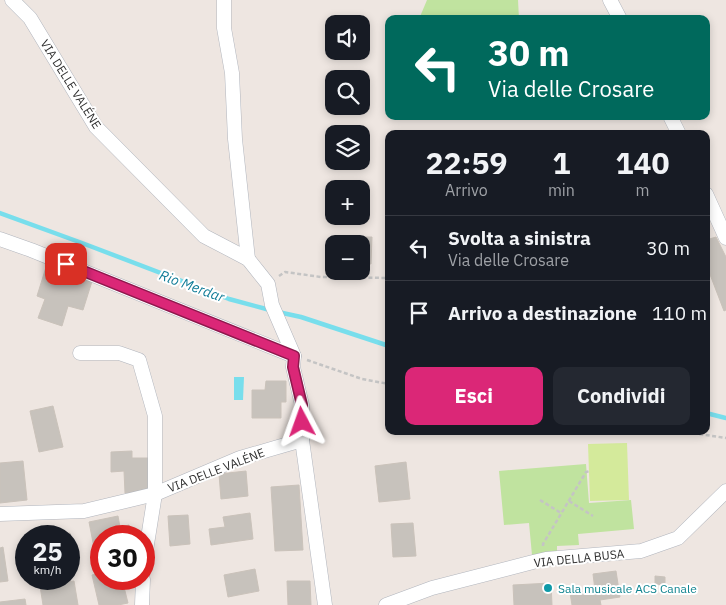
<!DOCTYPE html>
<html lang="it">
<meta charset="utf-8">
<style>
:root{--surface:#171b24;--page:#242831;--text:#f1f3f6;--muted:#9ea1a6;--line:#363941;--accent:#db2777}
body{margin:0;font-family:"IBM Plex Sans",sans-serif;background:var(--page);color:var(--text);height:100vh;display:flex;flex-direction:column;font-size:19px;white-space:nowrap}
*{box-sizing:border-box;margin:0}
p{font-size:16px;color:var(--muted)}
.icon{flex:none;width:28px;height:28px;fill:none;stroke:currentColor;stroke-width:2;stroke-linecap:round;stroke-linejoin:round}
.map{position:relative;flex:1;overflow:hidden}
.details{position:absolute;left:385px;top:130px;width:325px;height:305px;display:flex;flex-direction:column;background:var(--surface);border-radius:10px;box-shadow:0 2px 8px #0003}
.details>*{flex:none}
.guide{position:absolute;left:385px;top:15px;width:325px;height:105px;border-radius:10px;box-shadow:0 2px 8px #0003;background:#00695c;color:#fff;overflow:hidden}
.tools{position:absolute;left:325px;top:15px;display:grid;gap:10px}
.tools a{display:grid;place-items:center;width:45px;height:45px;border-radius:10px;background:var(--surface);box-shadow:0 2px 8px #0003;font-size:25px}
.speed{position:absolute;left:15px;top:525px;display:flex;gap:10px;font-size:25px;font-weight:700;text-align:center}
.speed>*{display:grid;place-content:center;width:65px;height:65px;border-radius:50%;background:var(--surface);box-shadow:0 2px 8px #0003;line-height:1}
.speed small{font-size:12px;font-weight:400}
.speed .limit{border:8px solid #d22;background:#fff;color:#111}
.pin{position:absolute;display:grid;place-items:center;width:42px;height:42px;color:#fff;margin:-21px;border-radius:10px;box-shadow:0 2px 8px #0006}
.me{position:absolute;width:55px;margin:-28px;rotate:356deg;stroke-linejoin:round;filter:drop-shadow(0 0 4px #0008)}
.turn{display:flex;align-items:center;gap:18px;height:105px;padding:0 20px;font-size:22px}
.turn .icon{width:65px;height:65px;stroke-width:2.5}
.turn b{display:block;font-size:35px;line-height:42px}
.eta{display:flex;justify-content:space-evenly;align-items:center;height:85px;text-align:center}
.eta b{font-size:30px;font-weight:800;line-height:35px}
.button{display:flex;gap:10px;margin-top:auto;padding:10px 20px}
.button a{flex:1;height:58px;border-radius:10px;background:var(--accent);color:#fff;font-size:20px;font-weight:800;line-height:58px;text-align:center}
.button a+a{background:var(--page);color:var(--text)}
ul{padding:0;list-style:none}
li{display:flex;align-items:center;gap:15px;height:65px;padding:0 20px;border-top:1px solid var(--line)}
li div{flex:1}
li b{display:block;font-size:19px}
li em{font-style:normal}
.map>svg:first-child{display:block}
.green{fill:#c0e39f}
.pitch{fill:#d4ea9b}
.water{fill:#78deec}
.lines{fill:none;stroke-linecap:round;stroke-linejoin:round}
.stream{stroke:#78deec;stroke-width:4.5}
.building{fill:#c7c2bc;stroke:#cac2ba}
.street-casing{stroke:#b1b5bd;stroke-width:15}
.path{stroke:#c4c4c4;stroke-width:2.5;stroke-dasharray:4 2.5;stroke-linecap:butt}
.street{stroke:#fff;stroke-width:14}
.route-casing{stroke:#8e194d;stroke-width:12}
.route{stroke:#db2777;stroke-width:9}
.culture-dot{fill:#0f9aa8;stroke:#fff;stroke-width:2}
.labels{text-anchor:middle;dominant-baseline:central;stroke-width:4;stroke-linejoin:round;paint-order:stroke}
.street-label{font-size:12px;fill:#2e2e2e;stroke:#fff}
.culture-label{font-size:12px;fill:#0d838f;stroke:#fff;text-anchor:start}
.water-label{font-size:14px;font-style:italic;fill:#117c97;stroke:#fff}
</style>
<div class="map">
<svg width="726" height="605" viewBox="0 0 726 605">
<rect width="100%" height="100%" fill="#eee6e1"/>
<!-- green -->
<g class="green">
<path d="M 427,0 L 518,0 L 519,19 L 419,19 Z"/>
<path d="M 586,464 L 589,503 L 631,500 L 634,529 L 578,534 L 579,545 L 557,546 L 557,553 L 532,555 L 529,523 L 504,525 L 499,471 Z"/>
</g>
<!-- pitch -->
<path class="pitch" d="M 627,443 L 629,500 L 590,501 L 588,444 Z"/>
<!-- water -->
<path class="water" d="M 234,377 L 244,377 L 243,400 L 234,400 Z"/>
<g class="lines">
<!-- stream -->
<g class="stream">
<path d="M 0,213 L 82,243 L 229,299 L 270,310"/>
<path d="M 278,312 L 301,317 L 389,346"/>
<path d="M 706,413 L 726,418"/>
</g>
</g>
<!-- building -->
<g class="building">
<path d="M 352,237 L 372,237 L 371,264 L 361,263 L 361,244 L 351,244 Z"/>
<path d="M 716,237 L 726,257 L 726,310 L 724,311 L 706,264 L 706,240 Z"/>
<path d="M 47,264 L 93,278 L 83,310 L 68,306 L 62,326 L 38,318 L 45,299 L 37,296 Z"/>
<path d="M 266,381 L 286,381 L 286,402 L 281,402 L 281,418 L 252,418 L 252,390 L 265,390 Z"/>
<path d="M 53,406 L 63,447 L 39,452 L 30,411 Z"/>
<path d="M 132,451 L 132,458 L 149,458 L 149,493 L 125,493 L 124,471 L 111,472 L 111,452 Z"/>
<path d="M 23,461 L 27,500 L 0,503 L 0,463 Z"/>
<path d="M 406,462 L 410,499 L 379,502 L 375,466 Z"/>
<path d="M 246,471 L 248,496 L 221,499 L 219,474 Z"/>
<path d="M 299,485 L 303,550 L 275,551 L 271,487 Z"/>
<path d="M 250,513 L 253,539 L 211,545 L 209,529 L 225,527 L 223,517 Z"/>
<path d="M 188,515 L 190,544 L 170,546 L 168,516 Z"/>
<path d="M 118,516 L 120,527 L 129,525 L 131,536 L 101,536 L 101,563 L 97,563 L 89,522 Z"/>
<path d="M 413,523 L 416,556 L 393,557 L 391,524 Z"/>
<path d="M 70,533 L 75,568 L 69,569 L 69,536 L 48,536 Z"/>
<path d="M 3,547 L 8,581 L 0,582 L 0,548 Z"/>
<path d="M 255,569 L 259,591 L 228,597 L 224,575 Z"/>
<path d="M 616,571 L 620,597 L 600,600 L 601,605 L 572,605 L 570,593 L 595,590 L 593,574 Z"/>
<path d="M 101,573 L 101,579 L 122,579 L 128,603 L 118,605 L 99,605 L 92,575 Z"/>
<path d="M 655,576 L 665,577 L 665,585 L 655,584 Z"/>
<path d="M 74,581 L 78,605 L 43,605 L 40,586 Z"/>
<path d="M 287,581 L 310,581 L 311,605 L 288,605 Z"/>
<path d="M 551,583 L 552,605 L 514,605 L 513,585 Z"/>
<path d="M 25,599 L 26,605 L 0,605 L 0,602 Z"/>
</g>
<g class="lines">
<!-- street casing -->
<g class="street-casing">
<g id="street">
<path d="M 12,0 L 30,18 L 96,127 L 204,236 L 248,259 L 268,284 L 272,305 L 294,356 L 293,367 L 302,405 L 302,440 L 325,605"/>
<path d="M 224,0 L 224,28 L 232,73 L 235,139 L 248,259"/>
<path d="M 610,0 L 620,19"/>
<path d="M 670,116 L 679,134"/>
<path d="M 706,194 L 726,238"/>
<path d="M 0,239 L 31,250 L 294,356"/>
<path d="M 80,353 L 119,353 L 139,360 L 155,416 L 155,494 L 144,563"/>
<path d="M 0,514 L 84,511 L 155,494 L 240,458 L 302,440"/>
<path d="M 142,605 L 143,579"/>
<path d="M 386,605 L 432,588 L 533,562 L 546,559 L 641,551 L 678,538 L 726,491"/>
</g>
</g>
<!-- path -->
<g class="path">
<path d="M 279,276 L 285,272 L 321,277 L 389,278"/>
<path d="M 706,284 L 709,286"/>
<path d="M 307,360 L 362,379 L 389,384"/>
<path d="M 680,431 L 726,438"/>
<path d="M 540,500 L 561,513"/>
<path d="M 569,501 L 593,516"/>
<path d="M 543,546 L 543,544 L 586,472 L 590,471"/>
</g>
<!-- street -->
<use href="#street" class="street"/>
</g>
<g class="lines">
<!-- route casing -->
<g class="route-casing">
<path id="route" d="M 66,264 L 294,356 L 293,367 L 302,405 L 302,422"/>
</g>
<!-- route -->
<use href="#route" class="route"/>
</g>
<!-- markers -->
<circle class="culture-dot" cx="548" cy="588" r="5"/>
<g class="labels">
<!-- street labels -->
<g class="street-label">
<text transform="translate(71 84) rotate(58)">VIA DELLE VALÉNE</text>
<text transform="translate(216 470) rotate(-21)">VIA DELLE VALÉNE</text>
<text transform="translate(579 558) rotate(-6)">VIA DELLA BUSA</text>
</g>
<!-- culture labels -->
<g class="culture-label">
<text x="558" y="588">Sala musicale ACS Canale</text>
</g>
<!-- water labels -->
<g class="water-label">
<text transform="translate(192 286) rotate(20)">Rio Merdar</text>
</g>
</g>
</svg>
<div class="tools">
<a><svg class="icon" aria-label="sound" viewBox="0 0 24 24"><path d="M4 9h4l5-4v14l-5-4H4zM17 9q2 3 0 6"/></svg></a>
<a><svg class="icon" aria-label="search" viewBox="0 0 24 24"><circle cx="10" cy="10" r="6"/><path d="M15 15l6 6"/></svg></a>
<a><svg class="icon" aria-label="layers" viewBox="0 0 24 24"><path d="M12 4l9 5-9 5-9-5zM3 14l9 5 9-5"/></svg></a>
<a>+</a>
<a>−</a>
</div>
<div class="speed"><div>25<small>km/h</small></div><div class="limit">30</div></div>
<div class="pin" style="left:66px;top:264px;background:#d93025"><svg class="icon" aria-label="arrive" viewBox="0 0 24 24"><path d="M6 21V4h12l-3 4 3 4H6"/></svg></div>
<svg class="me" style="left:302px;top:422px" viewBox="-20 -20 40 40"><path d="M0-17L14 15 0 8-14 15z" fill="#db2777" stroke="#fff" stroke-width="4"/></svg>
<div class="guide">
<div class="turn"><svg class="icon" aria-label="left" viewBox="0 0 24 24"><path d="M17 20v-9H6M10 6l-5 5 5 5"/></svg><div><b>30 m</b>Via delle Crosare</div></div>
</div>
<section class="details">
<div class="eta">
<div><b>22:59</b><p>Arrivo</p></div>
<div><b>1</b><p>min</p></div>
<div><b>140</b><p>m</p></div>
</div>
<ul>
<li><svg class="icon" aria-label="left" viewBox="0 0 24 24"><path d="M17 20v-9H6M10 6l-5 5 5 5"/></svg><div><b>Svolta a sinistra</b><p>Via delle Crosare</p></div><em>30 m</em></li>
<li><svg class="icon" aria-label="arrive" viewBox="0 0 24 24"><path d="M6 21V4h12l-3 4 3 4H6"/></svg><div><b>Arrivo a destinazione</b></div><em>110 m</em></li>
</ul>
<div class="button"><a>Esci</a><a>Condividi</a></div>
</section>
</div>
